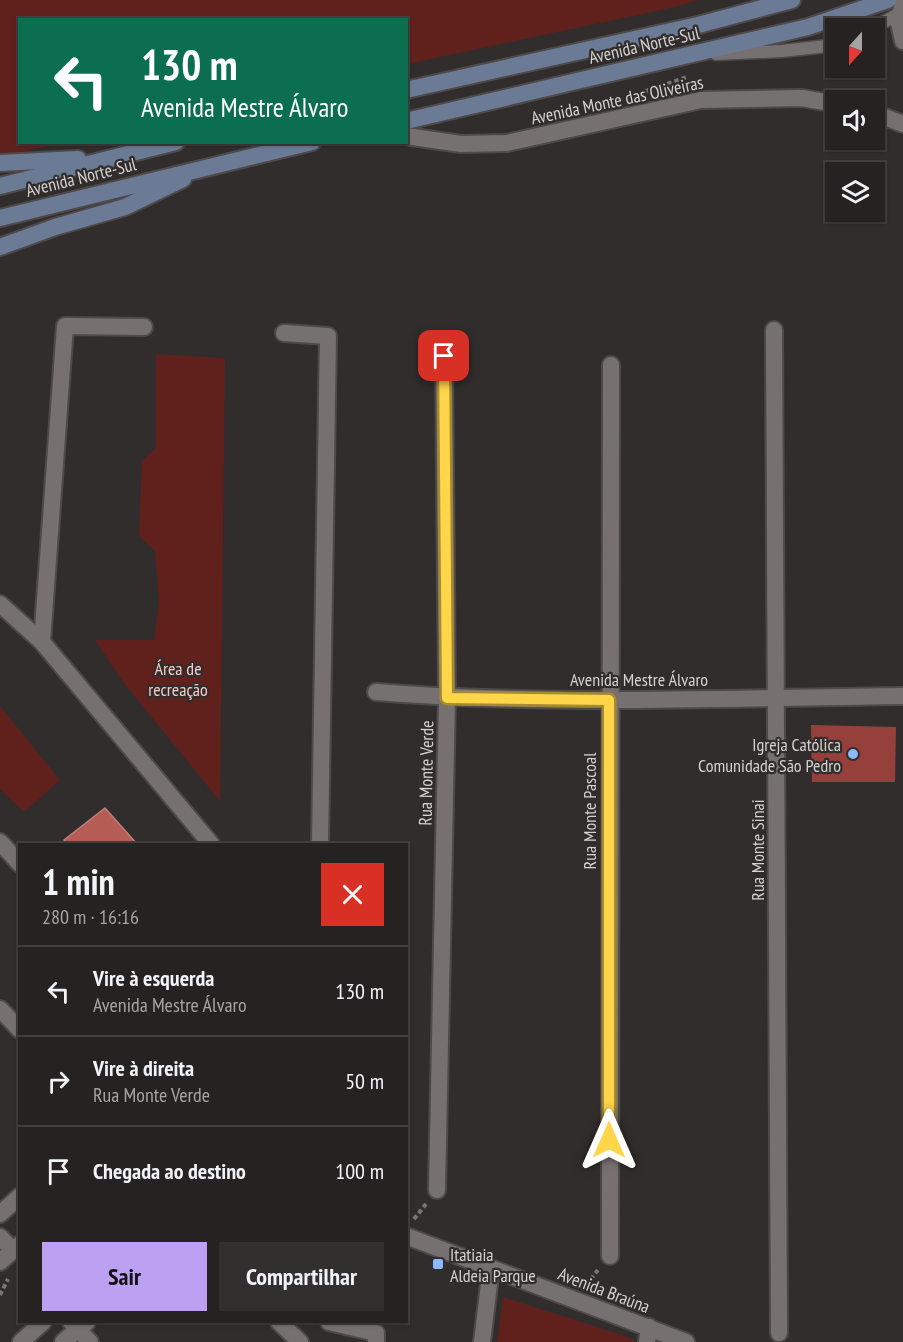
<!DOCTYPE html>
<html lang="pt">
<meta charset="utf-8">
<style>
:root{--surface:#262222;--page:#322f2f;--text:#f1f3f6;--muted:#a4a4a5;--line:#423f40;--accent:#bca0f2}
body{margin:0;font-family:"PT Sans Narrow",sans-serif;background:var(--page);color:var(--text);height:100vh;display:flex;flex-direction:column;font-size:22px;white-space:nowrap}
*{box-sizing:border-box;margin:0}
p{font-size:20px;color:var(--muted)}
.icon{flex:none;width:33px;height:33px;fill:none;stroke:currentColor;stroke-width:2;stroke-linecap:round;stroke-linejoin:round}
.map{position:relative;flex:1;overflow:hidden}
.sheet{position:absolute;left:18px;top:843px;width:390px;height:480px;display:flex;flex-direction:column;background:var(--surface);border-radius:0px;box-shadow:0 2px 4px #0004,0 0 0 2px var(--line)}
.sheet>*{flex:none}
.hud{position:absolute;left:18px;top:18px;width:390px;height:126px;border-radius:0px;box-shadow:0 2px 4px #0004,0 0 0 2px var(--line);background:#0b6e4f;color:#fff;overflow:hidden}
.needle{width:39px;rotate:201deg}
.controls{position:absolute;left:825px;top:18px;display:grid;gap:12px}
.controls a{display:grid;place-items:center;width:60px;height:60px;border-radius:0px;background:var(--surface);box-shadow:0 2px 4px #0004,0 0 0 2px var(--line);font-size:30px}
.pin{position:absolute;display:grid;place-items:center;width:51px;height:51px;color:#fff;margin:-26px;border-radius:12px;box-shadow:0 3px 9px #0006}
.me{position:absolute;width:66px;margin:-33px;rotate:0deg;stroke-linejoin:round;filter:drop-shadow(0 0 4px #0008)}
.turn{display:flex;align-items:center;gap:21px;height:126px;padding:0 24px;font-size:27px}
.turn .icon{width:78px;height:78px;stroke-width:2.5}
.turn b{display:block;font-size:42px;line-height:51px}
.round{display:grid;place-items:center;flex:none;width:63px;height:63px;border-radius:0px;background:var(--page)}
.headline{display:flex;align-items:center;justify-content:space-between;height:102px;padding:0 24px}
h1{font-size:36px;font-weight:800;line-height:45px}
.primary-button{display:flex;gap:12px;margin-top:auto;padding:12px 24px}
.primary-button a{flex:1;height:69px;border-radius:0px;background:var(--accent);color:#111;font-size:24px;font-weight:800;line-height:69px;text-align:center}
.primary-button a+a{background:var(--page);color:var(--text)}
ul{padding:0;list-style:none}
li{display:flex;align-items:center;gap:18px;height:90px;padding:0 24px;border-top:2px solid var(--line)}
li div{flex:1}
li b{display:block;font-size:22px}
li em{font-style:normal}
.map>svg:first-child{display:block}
.green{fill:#60211d}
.water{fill:#b65d56;stroke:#bf807b;stroke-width:1.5}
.building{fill:#95403a}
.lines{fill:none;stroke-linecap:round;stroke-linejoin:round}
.service-casing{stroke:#4e4a4a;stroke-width:15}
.minor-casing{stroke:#4e4a4a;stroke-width:20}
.tertiary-casing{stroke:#4e4a4a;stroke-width:20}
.secondary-casing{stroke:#4e4a4a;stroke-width:20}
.path{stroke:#7a7575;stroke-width:4;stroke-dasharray:4.5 3;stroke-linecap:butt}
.service{stroke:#767170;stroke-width:12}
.minor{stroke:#767170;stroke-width:16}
.tertiary{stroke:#767170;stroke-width:16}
.secondary{stroke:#6b7b96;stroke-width:16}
.route-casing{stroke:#a68a30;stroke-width:15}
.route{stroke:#ffd54a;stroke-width:10}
.poi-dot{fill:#8cb9fc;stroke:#322d2d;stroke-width:2}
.labels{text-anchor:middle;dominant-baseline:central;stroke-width:4.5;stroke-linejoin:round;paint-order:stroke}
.street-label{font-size:18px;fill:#d5d1d1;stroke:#322d2d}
.park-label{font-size:18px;fill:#fbc8c2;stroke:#322d2d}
.poi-label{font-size:18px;fill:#d5d1d1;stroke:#322d2d;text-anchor:end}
</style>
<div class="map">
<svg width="903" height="1342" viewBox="0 0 903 1342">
<rect width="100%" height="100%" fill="#322d2d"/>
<!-- green -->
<g class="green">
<path d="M 0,0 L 697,0 L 675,7 L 407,64 L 406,20 L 20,20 L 20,142 L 60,143 L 0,157 Z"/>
<path d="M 156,354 L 225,358 L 220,801 L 124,683 L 95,640 L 154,640 L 159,602 L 155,551 L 139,536 L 142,461 L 156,448 Z"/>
<path d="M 0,706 L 60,780 L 24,812 L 0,789 Z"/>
<path d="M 503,1297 L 634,1339 L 633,1342 L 497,1342 Z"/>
</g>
<!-- water -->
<path class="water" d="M 105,808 L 137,844 L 68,844 L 64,840 Z"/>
<!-- building -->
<path class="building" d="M 811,725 L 896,727 L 895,782 L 812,782 Z"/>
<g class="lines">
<!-- service casing -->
<g class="service-casing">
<g id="service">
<path d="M 873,28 L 900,13"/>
<path d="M 716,54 L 782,51 L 836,45"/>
</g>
</g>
<!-- minor casing -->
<g class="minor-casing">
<g id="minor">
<path d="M 774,330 L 779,1333"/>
<path d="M 284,333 L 328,336 L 320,844"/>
<path d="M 0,604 L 42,642 L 211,844"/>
<path d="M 42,642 L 65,326 L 144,327"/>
<path d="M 376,692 C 551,706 728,698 903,696"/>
<path d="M 0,1009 L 20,1030"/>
<path d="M 437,1190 L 447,698 L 444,356"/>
<path d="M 0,1214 L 20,1196"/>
<path d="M 0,1237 L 13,1250"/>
<path d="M 610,1256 L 611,365"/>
<path d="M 0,1262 L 20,1244"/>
<path d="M 71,1322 L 90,1342"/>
<path d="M 279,1322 L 300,1342"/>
<path d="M 329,1322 L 376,1333 L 376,1342"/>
<path d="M 21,1342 L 43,1322"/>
<path d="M 63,1342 L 87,1322"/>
<path d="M 482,1342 L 491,1268"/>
<path d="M 647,1342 L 649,1327"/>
</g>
</g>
<!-- tertiary casing -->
<g class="tertiary-casing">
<g id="tertiary">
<path d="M 903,2 L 899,23 L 903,41"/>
<path d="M 874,113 L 903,124"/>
<path d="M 406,136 L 461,144 L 507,143 L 701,100 L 802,98 L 836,104"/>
<path d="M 0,842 L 20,864"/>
<path d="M 406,1236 L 686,1342"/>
</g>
</g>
<!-- secondary casing -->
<g class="secondary-casing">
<g id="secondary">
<path d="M 406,90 L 698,25 L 792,0"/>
<path d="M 406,121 L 808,27 L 888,0"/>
<path d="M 0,163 L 78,159"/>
<path d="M 0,186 L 176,142"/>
<path d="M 0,218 L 312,142"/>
<path d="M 0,247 L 55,227 L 125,207 L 183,179"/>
</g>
</g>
<!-- path -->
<g class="path">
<path d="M 646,91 L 687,77"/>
<path d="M 414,1219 L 426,1204"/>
<path d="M 586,1285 L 598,1270"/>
<path d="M 0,1295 L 8,1279"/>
</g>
<!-- service -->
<use href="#service" class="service"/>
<!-- minor -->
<use href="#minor" class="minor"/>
<!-- tertiary -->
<use href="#tertiary" class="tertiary"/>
<!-- secondary -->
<use href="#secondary" class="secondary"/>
</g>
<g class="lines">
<!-- route casing -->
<g class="route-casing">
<path id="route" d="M 444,356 L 447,698 L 609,700 L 609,1140"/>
</g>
<!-- route -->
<use href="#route" class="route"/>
</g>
<!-- markers -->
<g class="poi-dot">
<circle cx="853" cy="754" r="6"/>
<rect x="432" y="1258" width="12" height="12" rx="3"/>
</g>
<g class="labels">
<!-- street labels -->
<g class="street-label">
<text transform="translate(644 45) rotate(-13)">Avenida Norte-Sul</text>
<text transform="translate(617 100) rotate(-12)">Avenida Monte das Oliveiras</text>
<text transform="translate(81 177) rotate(-14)">Avenida Norte-Sul</text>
<text x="639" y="679">Avenida Mestre Álvaro</text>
<text transform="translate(426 773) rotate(-89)">Rua Monte Verde</text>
<text transform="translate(589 811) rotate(-90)">Rua Monte Pascoal</text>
<text transform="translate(757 850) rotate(-90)">Rua Monte Sinai</text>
<text transform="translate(604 1290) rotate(21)">Avenida Braúna</text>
</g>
<!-- park labels -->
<g class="park-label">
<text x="178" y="668">Área de<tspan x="178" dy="21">recreação</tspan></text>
</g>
<!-- poi labels -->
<g class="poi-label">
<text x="841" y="744">Igreja Católica<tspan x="841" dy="21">Comunidade São Pedro</tspan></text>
<text x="450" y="1254" text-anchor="start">Itatiaia<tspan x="450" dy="21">Aldeia Parque</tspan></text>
</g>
</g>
</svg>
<div class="controls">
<a><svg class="needle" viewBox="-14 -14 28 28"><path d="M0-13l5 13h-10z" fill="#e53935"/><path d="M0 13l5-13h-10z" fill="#a4a4a5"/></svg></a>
<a><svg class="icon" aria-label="sound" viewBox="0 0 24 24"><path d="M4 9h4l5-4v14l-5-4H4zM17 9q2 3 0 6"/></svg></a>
<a><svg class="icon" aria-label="layers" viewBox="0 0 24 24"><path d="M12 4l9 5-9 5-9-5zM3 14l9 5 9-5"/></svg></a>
</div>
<div class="pin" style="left:444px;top:356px;background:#d93025"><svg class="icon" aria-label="arrive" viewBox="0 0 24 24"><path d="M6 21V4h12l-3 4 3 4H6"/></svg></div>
<svg class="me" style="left:609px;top:1140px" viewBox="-20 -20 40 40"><path d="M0-17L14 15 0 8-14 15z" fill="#ffd54a" stroke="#fff" stroke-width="4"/></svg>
<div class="hud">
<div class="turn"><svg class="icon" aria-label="left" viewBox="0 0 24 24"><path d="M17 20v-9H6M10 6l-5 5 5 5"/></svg><div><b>130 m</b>Avenida Mestre Álvaro</div></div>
</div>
<section class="sheet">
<div class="headline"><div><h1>1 min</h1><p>280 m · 16:16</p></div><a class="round" style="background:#d93025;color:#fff"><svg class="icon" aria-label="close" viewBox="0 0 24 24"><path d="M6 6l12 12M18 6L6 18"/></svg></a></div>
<ul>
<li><svg class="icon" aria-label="left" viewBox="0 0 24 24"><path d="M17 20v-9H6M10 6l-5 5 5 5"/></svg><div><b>Vire à esquerda</b><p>Avenida Mestre Álvaro</p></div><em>130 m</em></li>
<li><svg class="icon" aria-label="right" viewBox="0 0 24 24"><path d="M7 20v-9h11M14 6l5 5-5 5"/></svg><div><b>Vire à direita</b><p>Rua Monte Verde</p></div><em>50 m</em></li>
<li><svg class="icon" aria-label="arrive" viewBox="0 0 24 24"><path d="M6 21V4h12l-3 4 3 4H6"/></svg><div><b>Chegada ao destino</b></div><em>100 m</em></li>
</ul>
<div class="primary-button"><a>Sair</a><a>Compartilhar</a></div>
</section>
</div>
